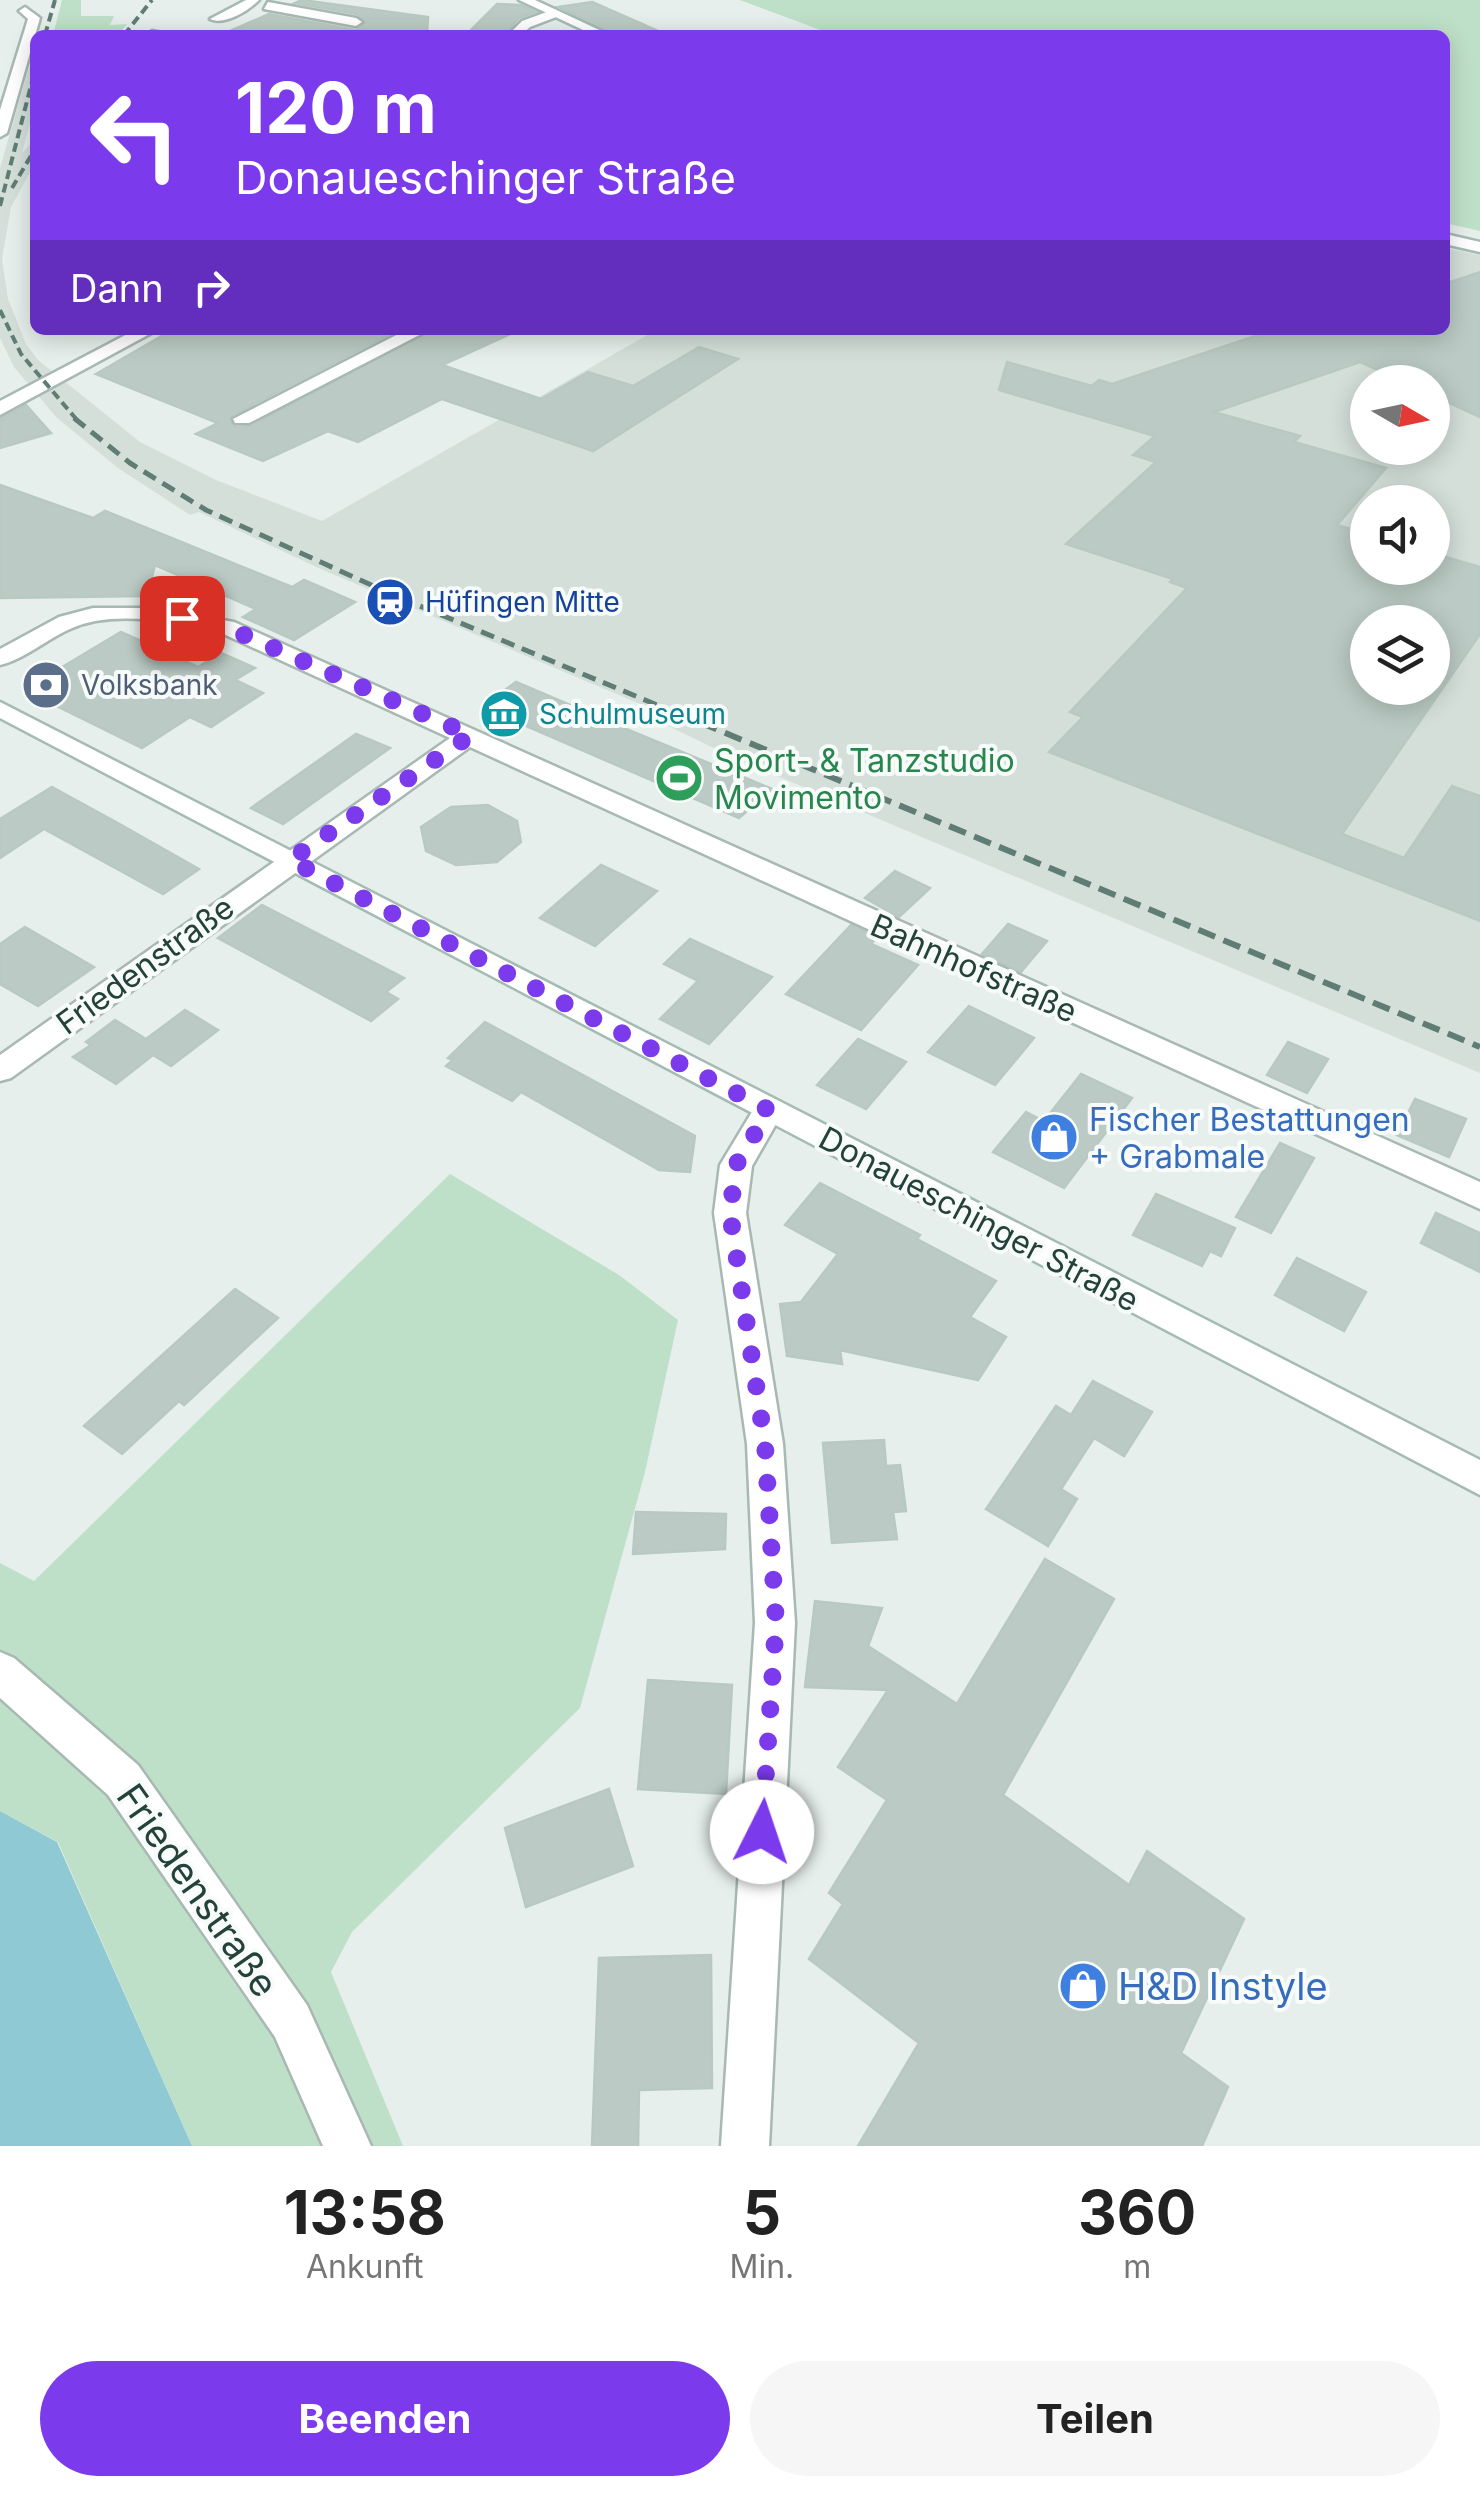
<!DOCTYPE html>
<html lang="de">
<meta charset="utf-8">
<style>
:root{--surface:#fff;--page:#f6f6f6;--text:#222;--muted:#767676;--accent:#7c3aed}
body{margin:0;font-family:Inter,sans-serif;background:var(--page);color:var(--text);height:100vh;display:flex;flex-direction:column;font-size:38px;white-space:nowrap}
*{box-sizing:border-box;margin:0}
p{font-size:32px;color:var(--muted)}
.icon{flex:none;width:55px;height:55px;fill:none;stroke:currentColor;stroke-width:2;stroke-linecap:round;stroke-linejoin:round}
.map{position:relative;height:2146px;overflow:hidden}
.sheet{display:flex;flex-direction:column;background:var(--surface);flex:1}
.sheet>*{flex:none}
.guide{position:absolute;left:30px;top:30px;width:1420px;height:305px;border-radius:15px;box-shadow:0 5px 25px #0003;background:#7c3aed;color:#fff;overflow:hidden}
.needle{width:65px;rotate:99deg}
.controls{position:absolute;left:1350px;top:365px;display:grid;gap:20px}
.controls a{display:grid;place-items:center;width:100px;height:100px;border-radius:50%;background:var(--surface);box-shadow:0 5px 25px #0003;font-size:50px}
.pin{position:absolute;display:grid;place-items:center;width:85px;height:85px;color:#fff;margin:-42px;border-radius:20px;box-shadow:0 5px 15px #0006}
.me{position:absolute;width:110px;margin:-55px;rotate:4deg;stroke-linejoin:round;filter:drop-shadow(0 0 8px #0008)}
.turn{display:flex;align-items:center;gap:35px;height:210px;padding:0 40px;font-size:45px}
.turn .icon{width:130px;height:130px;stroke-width:2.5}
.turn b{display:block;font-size:70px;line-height:85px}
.then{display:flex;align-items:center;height:95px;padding:0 40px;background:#0003;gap:20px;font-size:38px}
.eta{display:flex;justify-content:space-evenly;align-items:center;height:170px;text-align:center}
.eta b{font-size:60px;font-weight:700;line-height:70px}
.primary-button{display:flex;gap:20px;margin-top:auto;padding:20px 40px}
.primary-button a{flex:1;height:115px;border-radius:60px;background:var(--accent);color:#fff;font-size:40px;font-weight:700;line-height:115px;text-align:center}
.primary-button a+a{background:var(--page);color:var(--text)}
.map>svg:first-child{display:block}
.built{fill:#d4dfda;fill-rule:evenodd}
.green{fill:#bfe0c8}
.water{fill:#8ec9d4}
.building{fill:#bbcac4;stroke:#b8c9c2;stroke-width:2.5;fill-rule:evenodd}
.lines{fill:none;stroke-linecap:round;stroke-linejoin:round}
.street-casing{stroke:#a8b8b2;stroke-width:5}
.secondary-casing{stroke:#a4bbb3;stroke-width:5}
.street{fill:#fff;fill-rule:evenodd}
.secondary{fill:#fff;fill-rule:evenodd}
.rail-far2{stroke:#5f7d75;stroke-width:4;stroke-dasharray:9 5;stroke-linecap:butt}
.rail-far1{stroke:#5f7d75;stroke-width:5;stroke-dasharray:14 8;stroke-linecap:butt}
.rail{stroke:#5f7d75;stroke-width:6;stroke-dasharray:18 9;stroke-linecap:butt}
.route{stroke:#7c3aed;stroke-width:18;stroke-dasharray:0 32.4}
.labels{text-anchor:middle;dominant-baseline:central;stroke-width:8;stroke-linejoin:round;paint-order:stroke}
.far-transit-label{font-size:28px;fill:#164399;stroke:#f7fbf9;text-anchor:start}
.far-service-label{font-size:28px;fill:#4e5e75;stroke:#f7fbf9;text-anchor:start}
.far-culture-label{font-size:28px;fill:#0d838f;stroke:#f7fbf9;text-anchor:start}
.leisure-label{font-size:32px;fill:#27864d;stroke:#f7fbf9;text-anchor:start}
.street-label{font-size:32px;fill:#24423a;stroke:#f7fbf9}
.shop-label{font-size:32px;fill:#366cbe;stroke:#f7fbf9;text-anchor:start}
.near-street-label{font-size:38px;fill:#24423a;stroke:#f7fbf9}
.near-shop-label{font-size:38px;fill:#366cbe;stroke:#f7fbf9;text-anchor:start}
</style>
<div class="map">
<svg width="1480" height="2146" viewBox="0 0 1480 2146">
<rect width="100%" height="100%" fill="#e6efeb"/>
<!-- built -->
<path class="built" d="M 35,46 L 35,104 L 22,153 L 35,139 L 35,163 L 11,207 L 2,259 L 8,299 L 26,344 L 38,360 L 140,442 L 216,480 L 322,521 L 656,330 L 1445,330 L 1445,248 L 1480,255 L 1480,1073 L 728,755 L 646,715 L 652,709 L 323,570 L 199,512 L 190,515 L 118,468 L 56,417 L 14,367 L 0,338 L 0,168 ZM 1368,382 L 1432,382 L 1432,448 L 1368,448 ZM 1368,502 L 1432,502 L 1432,568 L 1368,568 ZM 1368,622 L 1432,622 L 1432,688 L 1368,688 Z"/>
<!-- green -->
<g class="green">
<path d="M 62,0 L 81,0 L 81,16 L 114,16 L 110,25 L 127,24 L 118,35 L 53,35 Z"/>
<path d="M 740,0 L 1480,0 L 1480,231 L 1445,223 L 1445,35 L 834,35 Z"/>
<path d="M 450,1174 L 619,1275 L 678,1320 L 645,1472 L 580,1708 L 352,1932 L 331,1972 L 403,2146 L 192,2146 L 58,1842 L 0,1811 L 0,1563 L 34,1581 Z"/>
</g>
<!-- water -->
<path class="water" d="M 0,1811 L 57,1842 L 192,2146 L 0,2146 Z"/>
<!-- building -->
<g class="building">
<path d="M 302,0 L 428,17 L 427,35 L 221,35 L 269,14 L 355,30 L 366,23 L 357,14 L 295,3 Z"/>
<path d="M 592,2 L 667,35 L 613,35 L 559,7 Z"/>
<path d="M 497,4 L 521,5 L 536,12 L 519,18 L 504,35 L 466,35 Z"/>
<path d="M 1480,272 L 1480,417 L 1432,395 L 1432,382 L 1406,382 L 1360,362 L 1214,412 L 1300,436 L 1294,442 L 1386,468 L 1337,525 L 1368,534 L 1368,568 L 1432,568 L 1432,553 L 1480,567 L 1480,634 L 1342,834 L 1404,858 L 1452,786 L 1480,796 L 1480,921 L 1049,752 L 1083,717 L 1070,712 L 1187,588 L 1170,582 L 1173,579 L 1066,544 L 1156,462 L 1133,455 L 1155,436 L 999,390 L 1007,362 L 1092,386 L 1099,380 L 1112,384 L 1273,330 L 1445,330 L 1445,284 ZM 1368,622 L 1432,622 L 1432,688 L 1368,688 Z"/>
<path d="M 172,330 L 398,330 L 231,416 L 230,421 L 235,427 L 251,426 L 432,330 L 519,330 L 442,365 L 541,399 L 588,372 L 633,386 L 699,347 L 738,359 L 593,451 L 442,399 L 358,442 L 328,431 L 263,461 L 196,434 L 218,423 L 96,374 Z"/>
<path d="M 26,405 L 51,433 L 0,448 L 0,419 Z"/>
<path d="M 0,485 L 93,518 L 105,511 L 292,587 L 304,580 L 355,602 L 294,640 L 243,617 L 256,609 L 155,565 L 147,596 L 0,598 Z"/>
<path d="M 121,632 L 198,667 L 221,653 L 255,668 L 235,680 L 263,693 L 211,727 L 190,717 L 142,748 L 24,690 Z"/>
<path d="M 516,682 L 631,731 L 772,789 L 739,818 L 482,707 Z"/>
<path d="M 356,734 L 390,748 L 283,824 L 251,808 Z"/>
<path d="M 52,787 L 116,822 L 199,869 L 163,894 L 44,829 L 0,858 L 0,819 Z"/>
<path d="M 488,805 L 517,821 L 521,842 L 497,862 L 456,865 L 426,851 L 421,827 L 451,807 Z"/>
<path d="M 601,865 L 657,891 L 595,946 L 540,918 Z"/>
<path d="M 895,871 L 930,888 L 899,917 L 865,898 Z"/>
<path d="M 262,905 L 404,978 L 386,992 L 398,999 L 371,1021 L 218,938 Z"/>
<path d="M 1008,924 L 1047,941 L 1021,972 L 982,954 Z"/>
<path d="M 851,925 L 877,937 L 871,944 L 918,965 L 861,1030 L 786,994 Z"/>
<path d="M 25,927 L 94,967 L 38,1006 L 0,984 L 0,944 Z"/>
<path d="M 690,939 L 772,977 L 709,1044 L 660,1019 L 698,981 L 664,964 Z"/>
<path d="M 969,1006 L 1034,1038 L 995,1085 L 928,1052 Z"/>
<path d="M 185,1010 L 218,1030 L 171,1066 L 153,1055 L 116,1084 L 73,1057 L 91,1045 L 86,1042 L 115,1020 L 146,1039 Z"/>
<path d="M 485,1022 L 695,1136 L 690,1172 L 659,1170 L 521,1092 L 512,1101 L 446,1066 L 453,1060 L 448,1058 Z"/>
<path d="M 858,1039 L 906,1062 L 866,1109 L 817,1085 Z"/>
<path d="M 1288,1042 L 1328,1059 L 1307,1093 L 1267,1075 Z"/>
<path d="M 1081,1074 L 1132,1098 L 1064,1188 L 993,1152 L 1026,1112 L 1044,1121 Z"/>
<path d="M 1415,1099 L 1466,1119 L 1449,1157 L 1397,1135 Z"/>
<path d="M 1280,1143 L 1314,1158 L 1271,1233 L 1236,1217 Z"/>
<path d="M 820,1183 L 920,1235 L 917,1239 L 996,1281 L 970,1317 L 1006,1337 L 978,1380 L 840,1350 L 842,1364 L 787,1356 L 780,1304 L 801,1302 L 838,1254 L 785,1225 Z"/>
<path d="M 1156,1194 L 1235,1228 L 1221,1256 L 1210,1251 L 1202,1266 L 1133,1235 Z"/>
<path d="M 1436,1213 L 1480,1233 L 1480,1272 L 1421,1243 Z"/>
<path d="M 1297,1258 L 1366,1292 L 1344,1331 L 1275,1295 Z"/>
<path d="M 235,1289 L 278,1318 L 184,1405 L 179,1401 L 122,1454 L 84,1426 Z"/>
<path d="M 1093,1381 L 1152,1412 L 1124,1456 L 1094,1438 L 1061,1489 L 1077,1499 L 1048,1546 L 986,1509 L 1056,1406 L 1071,1415 Z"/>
<path d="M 884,1440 L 886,1466 L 900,1465 L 906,1511 L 893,1512 L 897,1539 L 832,1543 L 823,1443 Z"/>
<path d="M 636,1512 L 726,1514 L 725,1549 L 633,1554 Z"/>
<path d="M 1045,1559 L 1114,1599 L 1003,1795 L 1129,1885 L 1147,1851 L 1244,1919 L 1181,2053 L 1228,2087 L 1202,2146 L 858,2146 L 919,2043 L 809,1959 L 843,1904 L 829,1893 L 887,1800 L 838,1767 L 888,1690 L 805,1687 L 815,1601 L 882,1608 L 868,1646 L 957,1704 Z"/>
<path d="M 648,1680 L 732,1685 L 726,1794 L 638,1789 Z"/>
<path d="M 609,1789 L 633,1866 L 526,1907 L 505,1828 Z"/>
<path d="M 711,1955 L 712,2088 L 639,2090 L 638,2146 L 592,2146 L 599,1958 Z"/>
</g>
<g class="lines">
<!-- street casing -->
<g class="street-casing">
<g id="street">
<path d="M 246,0 L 259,0 C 248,11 224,26 210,19 Z"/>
<path d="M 268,2 L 356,18 L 362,22 L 356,26 L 264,9 Z"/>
<path d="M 25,7 L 40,18 L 7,133 L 0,137 L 0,110 L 28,19 L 19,11 Z"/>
<path d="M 555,9 L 559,16 L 530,27 L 521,35 L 508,35 L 522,21 Z"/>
<path d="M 152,31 L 173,35 L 146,35 Z"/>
<path d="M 135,330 L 157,330 L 0,415 L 0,401 Z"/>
<path d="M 406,330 L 429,330 L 249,423 L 235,423 L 233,419 Z"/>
<path d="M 93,608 L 152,608 L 234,622 L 1480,1182 L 1480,1209 L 470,747 L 11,1078 L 0,1081 L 0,1055 L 450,738 L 219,632 C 173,622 114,609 70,629 C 47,639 25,659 0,665 L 0,649 L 59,617 Z"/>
<path d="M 769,1099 L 780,1102 L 784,1110 L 752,1166 L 746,1213 L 783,1444 L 795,1623 L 769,2146 L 721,2146 L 755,1623 L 747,1444 L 714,1213 L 720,1165 L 758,1102 Z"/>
<path d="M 0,1652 L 14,1658 L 138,1765 L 307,2005 L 371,2146 L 323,2146 L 275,2037 L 108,1795 L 0,1698 Z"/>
</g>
</g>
<!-- secondary casing -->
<g class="secondary-casing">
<g id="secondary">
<path d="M 519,0 L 535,0 L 610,35 L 594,35 Z"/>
<path d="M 1445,234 L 1480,242 L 1480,252 L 1445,244 Z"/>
<path d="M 0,702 L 1480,1460 L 1480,1495 L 0,718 Z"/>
</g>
</g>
<!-- street -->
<use href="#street" class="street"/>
<!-- secondary -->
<use href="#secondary" class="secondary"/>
<!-- rail-far2 -->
<g class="rail-far2">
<path d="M 45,35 L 55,0"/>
<path d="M 124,35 L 152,0"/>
<path d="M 12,188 L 35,149"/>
<path d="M 0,206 L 35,70"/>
<path d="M 0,310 L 21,354 L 77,420"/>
</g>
<!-- rail-far1 -->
<path class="rail-far1" d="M 74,418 L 130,463 L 206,510 L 391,594 L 681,715"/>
<!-- rail -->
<path class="rail" d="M 675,712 L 1480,1047"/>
</g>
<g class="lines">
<!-- route -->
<path class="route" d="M 182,618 L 226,627 L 471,735 L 290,860 L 769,1110 L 736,1165 L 730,1213 L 765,1444 L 776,1623 L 762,1832"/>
</g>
<!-- icons -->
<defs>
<g id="station-disc" transform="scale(2.5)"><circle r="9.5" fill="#1a4fb4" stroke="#f7fbf9"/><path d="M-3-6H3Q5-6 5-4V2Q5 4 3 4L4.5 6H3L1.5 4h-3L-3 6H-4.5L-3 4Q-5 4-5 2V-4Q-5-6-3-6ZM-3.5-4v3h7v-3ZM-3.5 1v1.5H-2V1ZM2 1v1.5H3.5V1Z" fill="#fff"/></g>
<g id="bank-disc" transform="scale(2.5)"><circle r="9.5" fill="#5c6f8a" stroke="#f7fbf9"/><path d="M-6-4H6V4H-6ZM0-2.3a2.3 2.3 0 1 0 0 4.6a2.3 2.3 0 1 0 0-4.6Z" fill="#fff"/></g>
<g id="museum-disc" transform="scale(2.5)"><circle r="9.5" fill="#0f9aa8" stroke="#f7fbf9"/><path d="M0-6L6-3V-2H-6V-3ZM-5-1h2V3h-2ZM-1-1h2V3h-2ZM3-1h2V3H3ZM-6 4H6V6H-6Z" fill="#fff"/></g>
<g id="stadium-disc" transform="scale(2.5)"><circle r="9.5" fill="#2e9e5b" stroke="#f7fbf9"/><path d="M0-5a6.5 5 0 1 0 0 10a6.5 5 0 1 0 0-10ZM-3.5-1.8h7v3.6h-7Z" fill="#fff"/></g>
<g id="shop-disc" transform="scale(2.5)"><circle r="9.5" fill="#3f7fe0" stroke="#f7fbf9"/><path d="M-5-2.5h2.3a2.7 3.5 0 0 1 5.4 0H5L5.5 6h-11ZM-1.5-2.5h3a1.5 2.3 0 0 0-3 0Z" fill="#fff"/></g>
</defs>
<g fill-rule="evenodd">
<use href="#station-disc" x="390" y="602"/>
<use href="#bank-disc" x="46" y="685"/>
<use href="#museum-disc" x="504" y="714"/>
<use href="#stadium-disc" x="679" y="778"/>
<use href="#shop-disc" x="1054" y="1137"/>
<use href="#shop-disc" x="1083" y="1986"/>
</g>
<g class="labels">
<!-- far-transit labels -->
<g class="far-transit-label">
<text x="425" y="602">Hüfingen Mitte</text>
</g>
<!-- far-service labels -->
<g class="far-service-label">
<text x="81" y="685">Volksbank</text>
</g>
<!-- far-culture labels -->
<g class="far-culture-label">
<text x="539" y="714">Schulmuseum</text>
</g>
<!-- leisure labels -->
<g class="leisure-label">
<text x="714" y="760">Sport- &amp; Tanzstudio<tspan x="714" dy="37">Movimento</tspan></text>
</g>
<!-- street labels -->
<g class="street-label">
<text transform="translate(145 965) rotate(-36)">Friedenstraße</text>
<text transform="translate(974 968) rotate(24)">Bahnhofstraße</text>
<text transform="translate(979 1219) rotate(28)">Donaueschinger Straße</text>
</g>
<!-- shop labels -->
<g class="shop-label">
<text x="1089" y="1119">Fischer Bestattungen<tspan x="1089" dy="37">+ Grabmale</tspan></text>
</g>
<!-- near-street labels -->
<g class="near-street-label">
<text transform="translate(198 1890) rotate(55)">Friedenstraße</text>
</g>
<!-- near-shop labels -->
<g class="near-shop-label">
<text x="1118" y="1986">H&amp;D Instyle</text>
</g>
</g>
</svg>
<div class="controls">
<a><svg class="needle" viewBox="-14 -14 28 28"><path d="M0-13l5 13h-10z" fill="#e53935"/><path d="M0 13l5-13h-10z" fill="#767676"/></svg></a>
<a><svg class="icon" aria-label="sound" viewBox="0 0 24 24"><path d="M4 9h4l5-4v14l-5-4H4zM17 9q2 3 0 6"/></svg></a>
<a><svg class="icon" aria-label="layers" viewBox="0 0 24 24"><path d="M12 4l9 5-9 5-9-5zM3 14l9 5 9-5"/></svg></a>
</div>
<div class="pin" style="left:182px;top:618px;background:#d93025"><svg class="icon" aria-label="arrive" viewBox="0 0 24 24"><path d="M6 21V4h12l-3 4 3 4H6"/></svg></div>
<svg class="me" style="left:762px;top:1832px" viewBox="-20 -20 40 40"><circle r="19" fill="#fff"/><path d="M0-13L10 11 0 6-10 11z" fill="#7c3aed"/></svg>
<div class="guide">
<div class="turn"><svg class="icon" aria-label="left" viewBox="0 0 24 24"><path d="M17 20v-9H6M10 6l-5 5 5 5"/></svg><div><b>120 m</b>Donaueschinger Straße</div></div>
<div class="then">Dann<svg class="icon" aria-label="right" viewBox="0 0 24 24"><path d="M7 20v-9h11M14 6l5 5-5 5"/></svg></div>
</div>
</div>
<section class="sheet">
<div class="eta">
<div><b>13:58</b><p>Ankunft</p></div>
<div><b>5</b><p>Min.</p></div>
<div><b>360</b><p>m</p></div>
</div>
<div class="primary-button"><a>Beenden</a><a>Teilen</a></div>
</section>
